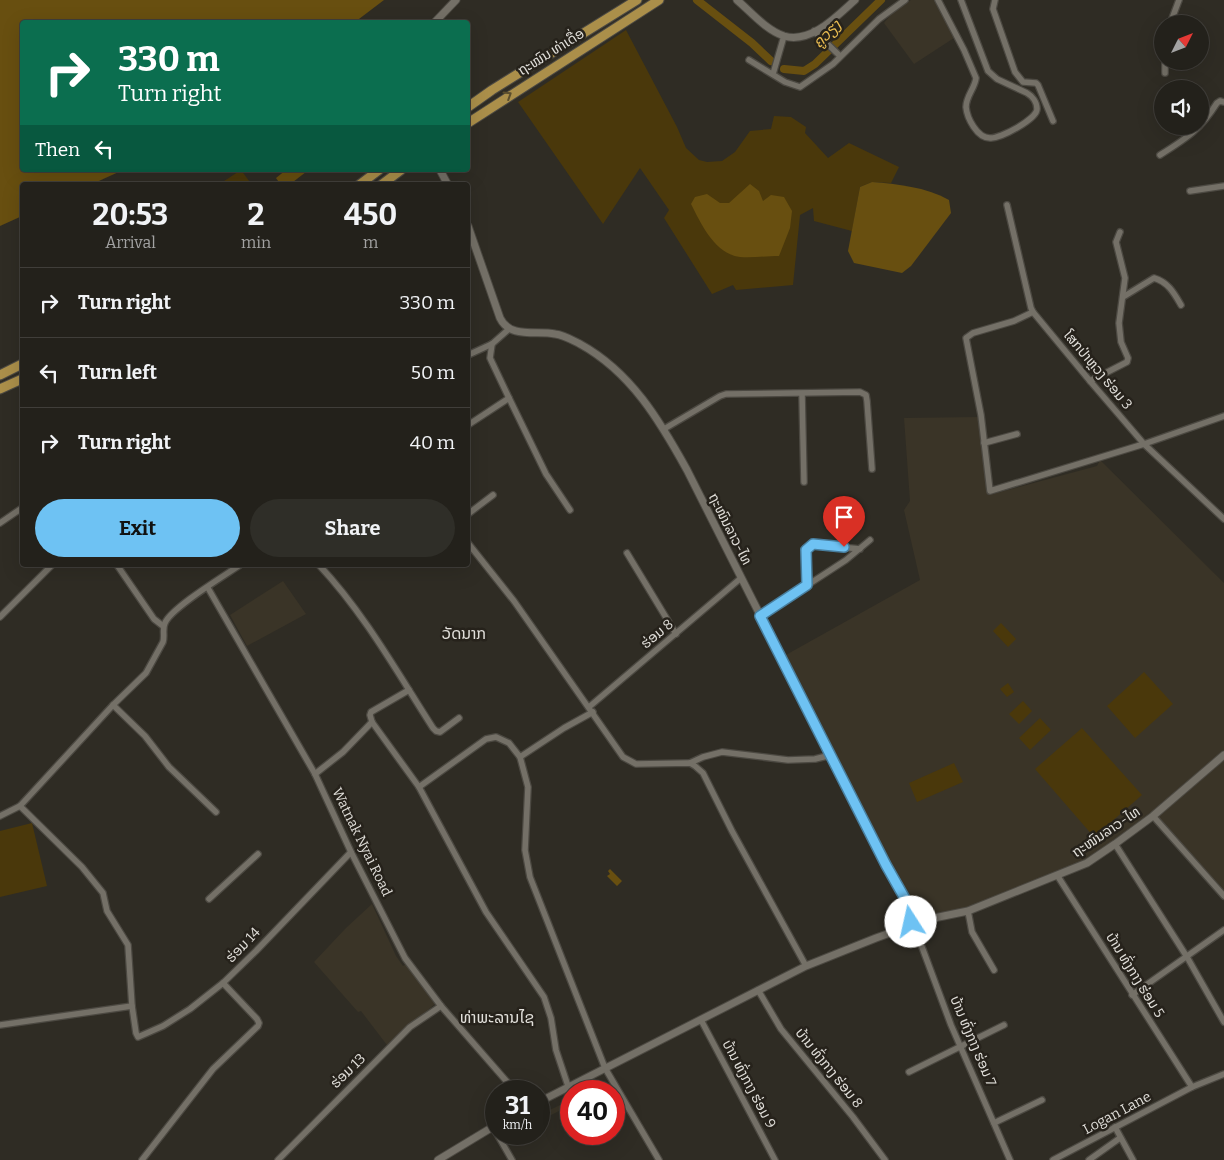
<!DOCTYPE html>
<meta charset="utf-8">
<style>
:root{--surface:#23211b;--page:#2f2e28;--text:#f1f3f6;--muted:#a3a3a3;--line:#403e3a;--accent:#6ec2f3}
body{margin:0;font-family:Bitter,"Noto Sans Lao",serif;background:var(--page);color:var(--text);height:100vh;display:flex;flex-direction:column;font-size:19px;white-space:nowrap}
*{box-sizing:border-box;margin:0}
p{font-size:16px;color:var(--muted)}
.icon{flex:none;width:28px;height:28px;fill:none;stroke:currentColor;stroke-width:2;stroke-linecap:round;stroke-linejoin:round}
.map{position:relative;flex:1;overflow:hidden}
.panel{position:absolute;left:20px;top:182px;width:450px;height:385px;display:flex;flex-direction:column;background:var(--surface);border-radius:5px;box-shadow:0 5px 20px #0002,0 0 0 1px var(--line)}
.panel>*{flex:none}
.guide{position:absolute;left:20px;top:20px;width:450px;height:152px;border-radius:5px;box-shadow:0 5px 20px #0002,0 0 0 1px var(--line);background:#0b6e4f;color:#fff;overflow:hidden}
.needle{width:32px;rotate:48deg}
.tools{position:absolute;left:1154px;top:15px;display:grid;gap:10px}
.tools a{display:grid;place-items:center;width:55px;height:55px;border-radius:50%;background:var(--surface);box-shadow:0 5px 20px #0002,0 0 0 1px var(--line);font-size:25px}
.speed{position:absolute;left:485px;top:1080px;display:flex;gap:10px;font-size:25px;font-weight:700;text-align:center}
.speed>*{display:grid;place-content:center;width:65px;height:65px;border-radius:50%;background:var(--surface);box-shadow:0 5px 20px #0002,0 0 0 1px var(--line);line-height:1}
.speed small{font-size:12px;font-weight:400}
.speed .limit{border:8px solid #d22;background:#fff;color:#111}
.pin{position:absolute;display:grid;place-items:center;width:42px;height:42px;color:#fff;margin:-51px -21px;border-radius:50% 50% 50% 0;rotate:-45deg;box-shadow:0 0 5px #0007}
.pin .icon{rotate:45deg}
.me{position:absolute;width:55px;margin:-28px;rotate:350deg;stroke-linejoin:round;filter:drop-shadow(0 0 4px #0008)}
.turn{display:flex;align-items:center;gap:18px;height:105px;padding:0 15px;font-size:22px}
.turn .icon{width:65px;height:65px;stroke-width:2.5}
.turn b{display:block;font-size:35px;line-height:42px}
.then{display:flex;align-items:center;height:48px;padding:0 15px;background:#0003;gap:10px;font-size:19px}
.eta{display:flex;justify-content:space-evenly;align-items:center;height:85px;text-align:center}
.eta b{font-size:30px;font-weight:700;line-height:35px}
.button{display:flex;gap:10px;margin-top:auto;padding:10px 15px}
.button a{flex:1;height:58px;border-radius:30px;background:var(--accent);color:#111;font-size:20px;font-weight:700;line-height:58px;text-align:center}
.button a+a{background:var(--page);color:var(--text)}
ul{padding:0;list-style:none}
li{display:flex;align-items:center;gap:15px;height:70px;padding:0 15px;border-top:1px solid var(--line)}
li div{flex:1}
li b{display:block;font-size:19px}
li em{font-style:normal}
.map>svg:first-child{display:block}
.built{fill:#3a3427}
.green{fill:#4a380b}
.water{fill:#684f10}
.lines{fill:none;stroke-linecap:round;stroke-linejoin:round}
.canal{stroke:#684f10;stroke-width:8}
.minor-casing{stroke:#4c4942;stroke-width:8}
.tertiary-casing{stroke:#4c4942;stroke-width:9}
.primary-casing{stroke:#4c4942;stroke-width:11}
.minor{stroke:#747067;stroke-width:5.5}
.tertiary{stroke:#747067;stroke-width:7}
.primary{stroke:#ab8f4a;stroke-width:9}
.oneway{stroke:#5b4e2e}
.route-casing{stroke:#487e9e;stroke-width:12}
.route{stroke:#6ec2f3;stroke-width:9}
.labels{text-anchor:middle;dominant-baseline:central;stroke-width:5;stroke-linejoin:round;paint-order:stroke}
.street-label{font-size:14px;fill:#e1dfda;stroke:#26221b}
.water-label{font-size:15px;font-style:italic;fill:#eabd51;stroke:#26221b}
.quarter-label{font-size:16px;fill:#e1dfda;stroke:#26221b}
</style>
<div class="map">
<svg width="1224" height="1160" viewBox="0 0 1224 1160">
<rect width="100%" height="100%" fill="#2f2c24"/>
<!-- built -->
<g class="built">
<path d="M 911,0 L 934,0 L 957,36 L 914,64 L 884,23 L 893,12 Z"/>
<path d="M 979,417 L 989,495 L 1097,466 L 1100,460 L 1224,583 L 1224,751 L 1168,800 L 1114,842 L 1086,861 L 968,908 L 930,916 L 923,910 L 917,909 L 892,871 L 784,656 L 920,580 L 904,510 L 910,501 L 904,418 Z"/>
<path d="M 283,581 L 306,614 L 247,646 L 230,615 Z"/>
<path d="M 1224,759 L 1224,892 L 1156,816 Z"/>
<path d="M 372,904 L 396,956 L 403,966 L 407,964 L 435,1004 L 387,1045 L 361,1011 L 358,1012 L 314,962 L 346,928 Z"/>
<path d="M 571,1100 L 571,1105 L 539,1121 L 539,1115 Z"/>
</g>
<!-- green -->
<g class="green">
<path d="M 626,30 L 677,127 L 686,148 L 699,160 L 707,162 L 722,161 L 735,152 L 750,131 L 771,129 L 774,116 L 791,117 L 806,127 L 805,133 L 828,158 L 849,143 L 899,167 L 891,183 L 872,182 L 860,187 L 852,231 L 814,221 L 813,208 L 800,215 L 793,285 L 736,290 L 733,285 L 712,294 L 664,218 L 669,210 L 640,168 L 603,224 L 518,102 Z"/>
<path d="M 241,170 L 252,185 L 218,185 Z"/>
<path d="M 1001,623 L 1016,639 L 1008,647 L 993,631 Z"/>
<path d="M 1144,672 L 1173,704 L 1135,738 L 1107,706 Z"/>
<path d="M 1008,683 L 1014,692 L 1007,697 L 1000,689 Z"/>
<path d="M 1023,701 L 1032,711 L 1019,724 L 1009,714 Z"/>
<path d="M 1040,718 L 1051,730 L 1030,750 L 1019,738 Z"/>
<path d="M 1082,728 L 1142,795 L 1094,837 L 1035,769 Z"/>
<path d="M 954,763 L 963,782 L 917,802 L 909,783 Z"/>
<path d="M 32,823 L 47,886 L 0,897 L 0,831 Z"/>
</g>
<!-- water -->
<g class="water">
<path d="M 0,0 L 384,0 L 355,22 L 22,22 L 22,170 L 123,170 L 90,185 L 22,185 L 22,216 L 0,226 Z"/>
<path d="M 286,170 L 304,170 L 306,172 L 289,185 L 281,185 L 276,178 Z"/>
<path d="M 872,182 C 897,184 926,187 949,200 L 951,213 L 911,266 L 902,273 L 854,263 L 848,251 L 860,187 Z"/>
<path d="M 750,184 L 759,191 L 763,201 L 771,195 L 784,197 L 792,211 L 790,228 L 779,256 C 767,256 752,258 740,257 C 715,254 701,224 691,204 L 695,197 L 707,194 L 720,203 L 729,203 Z"/>
<path d="M 610,869 L 622,881 L 617,886 L 607,876 L 610,874 L 608,871 Z"/>
</g>
<g class="lines">
<!-- canal -->
<g class="canal">
<path d="M 697,0 L 752,43 L 771,61"/>
<path d="M 784,69 L 804,71 L 815,64 L 881,0"/>
</g>
<!-- minor casing -->
<g class="minor-casing">
<g id="minor">
<path d="M 938,0 L 964,50 L 976,78 C 975,88 966,96 966,107 C 967,118 977,138 990,138 C 1000,139 1037,119 1037,109 C 1037,102 1032,96 1027,93 L 997,79 L 988,71 L 961,0"/>
<path d="M 995,0 L 993,9 L 1015,72 L 1023,82 L 1036,83 L 1038,85 L 1053,121"/>
<path d="M 1170,24 L 1179,0"/>
<path d="M 814,31 L 840,56"/>
<path d="M 749,60 L 785,82 L 800,87 L 833,64 L 879,19 L 905,0"/>
<path d="M 1165,61 L 1165,73"/>
<path d="M 773,74 L 784,36"/>
<path d="M 1160,155 C 1187,138 1200,130 1217,103 L 1220,101 L 1224,102"/>
<path d="M 1190,191 L 1224,186"/>
<path d="M 1007,205 L 1031,308 L 1033,312 L 1090,381 L 1144,444 L 1224,519"/>
<path d="M 1123,297 L 1154,278 C 1168,282 1174,293 1181,305"/>
<path d="M 1033,312 L 1014,321 L 973,333 L 966,338 L 981,415 L 990,491 L 1144,444 L 1224,416"/>
<path d="M 492,344 L 490,358 L 509,398 L 546,474 L 570,510"/>
<path d="M 468,355 L 492,344 L 509,329"/>
<path d="M 1090,381 L 1127,362 L 1128,358 L 1121,342 L 1119,323 L 1125,278 L 1116,242 L 1120,232"/>
<path d="M 802,394 L 804,482"/>
<path d="M 468,425 L 509,398"/>
<path d="M 664,429 L 720,396 L 726,394 L 860,392 L 866,395 L 867,401 L 872,469"/>
<path d="M 984,443 L 1017,434"/>
<path d="M 468,514 L 493,495"/>
<path d="M 0,523 L 22,508"/>
<path d="M 468,543 L 514,601 L 623,757 L 636,764 L 690,763 L 695,766 L 703,773 L 732,831 L 806,966"/>
<path d="M 627,553 L 676,634"/>
<path d="M 117,565 L 154,619 L 163,626"/>
<path d="M 319,565 C 364,613 397,672 433,728 L 436,731 L 440,732 L 459,718"/>
<path d="M 807,585 L 806,550 L 813,544 L 860,549"/>
<path d="M 208,588 L 315,774 L 351,852 L 405,958 L 441,1006 L 515,1091"/>
<path d="M 760,616 L 846,560 L 870,540"/>
<path d="M 0,617 L 52,565"/>
<path d="M 409,690 L 371,712 L 370,715 L 372,722 L 419,787 L 486,912 L 544,997 L 551,1018 L 556,1050 L 568,1086"/>
<path d="M 113,705 L 145,736 L 169,767 L 216,812"/>
<path d="M 589,707 L 741,578"/>
<path d="M 520,757 L 564,728 L 593,712"/>
<path d="M 690,763 L 703,757 L 722,752 L 788,760 L 815,759 L 831,755"/>
<path d="M 315,774 L 343,752 L 372,722"/>
<path d="M 419,787 L 486,739 L 496,737 L 509,743 L 520,757 L 528,787 L 525,850 L 530,877 L 605,1068 L 659,1160"/>
<path d="M 20,806 L 82,867 L 103,893 L 107,911 L 128,945 L 132,1006 L 136,1033 L 138,1037 L 163,1026 L 190,1009 L 223,983 L 256,951 L 351,852"/>
<path d="M 0,816 L 20,806 L 113,705 L 146,673 L 163,642 C 165,636 162,629 165,623 C 171,608 224,576 240,565"/>
<path d="M 1153,816 L 1224,896"/>
<path d="M 1115,844 L 1187,957 L 1224,1022"/>
<path d="M 1057,875 L 1192,1087"/>
<path d="M 209,899 L 258,854"/>
<path d="M 968,911 L 972,932 L 994,970"/>
<path d="M 920,930 L 919,939 L 951,1025 L 1010,1160"/>
<path d="M 758,990 L 781,1029 L 853,1117 L 885,1160"/>
<path d="M 1132,995 L 1224,930"/>
<path d="M 701,1020 L 775,1160"/>
<path d="M 0,1025 L 132,1006"/>
<path d="M 909,1072 L 1004,1025"/>
<path d="M 994,1123 L 1042,1100"/>
<path d="M 1115,1127 L 1133,1160"/>
<path d="M 497,1134 L 512,1160"/>
<path d="M 142,1160 L 213,1069 L 258,1026 L 259,1023 L 257,1019 L 223,983"/>
<path d="M 278,1160 L 410,1027 L 441,1006"/>
<path d="M 1053,1160 L 1192,1087 L 1224,1074"/>
<path d="M 1089,1160 L 1120,1138"/>
</g>
</g>
<!-- tertiary casing -->
<g class="tertiary-casing">
<g id="tertiary">
<path d="M 737,0 C 751,12 766,30 784,36 C 811,44 837,16 855,0"/>
<path d="M 435,22 L 456,0"/>
<path d="M 440,170 L 448,185"/>
<path d="M 468,226 L 500,318 C 510,339 537,330 555,334 C 564,335 572,340 580,344 C 631,372 660,421 687,470 L 886,865 L 909,904 L 916,913"/>
<circle cx="920" cy="921" r="9"/>
<path d="M 929,919 L 968,911 L 1087,863 L 1115,844 L 1153,816 L 1224,755"/>
<path d="M 539,1102 L 806,966 L 876,938 L 912,925"/>
<path d="M 438,1160 L 496,1125"/>
</g>
</g>
<!-- primary casing -->
<g class="primary-casing">
<g id="primary">
<path d="M 468,107 L 492,90 L 637,0"/>
<path d="M 468,123 L 659,0"/>
<path d="M 359,185 L 379,170"/>
<path d="M 381,185 L 401,170"/>
<path d="M 0,375 L 22,364"/>
<path d="M 0,389 L 22,379"/>
</g>
</g>
<!-- minor -->
<use href="#minor" class="minor"/>
<!-- tertiary -->
<use href="#tertiary" class="tertiary"/>
<!-- primary -->
<use href="#primary" class="primary"/>
</g>
<!-- one-way arrows -->
<defs><path id="oneway-chevron" d="M-2-3.5L2.5 0L-2 3.5" fill="none" stroke-width="1.6" stroke-linecap="round" stroke-linejoin="round" transform="scale(1.25)"/></defs>
<use class="oneway" href="#oneway-chevron" transform="translate(508 95) rotate(-32)"/>
<g class="lines">
<!-- route casing -->
<g class="route-casing">
<path id="route" d="M 844,547 L 813,544 L 806,550 L 807,585 L 760,616 L 886,865 L 908,904 L 916,913 L 912,917 L 911,922"/>
</g>
<!-- route -->
<use href="#route" class="route"/>
</g>
<g class="labels">
<!-- street labels -->
<g class="street-label">
<text transform="translate(551 52) rotate(-32)">ຖະໝົນ ທ່າເດື່ອ</text>
<text transform="translate(1098 370) rotate(50)">ໂສກປ່າຫຼວງ ຮ່ອມ 3</text>
<text transform="translate(730 529) rotate(63)">ຖະໜົນລາວ-ໄທ</text>
<text transform="translate(657 634) rotate(-40)">ຮ່ອມ 8</text>
<text transform="translate(1106 832) rotate(-34)">ຖະໜົນລາວ-ໄທ</text>
<text transform="translate(362 842) rotate(64)">Watnak Nyai Road</text>
<text transform="translate(243 945) rotate(-46)">ຮ່ອມ 14</text>
<text transform="translate(1135 975) rotate(58)">ບ້ານ ທົ່ງກາງ ຮ່ອມ 5</text>
<text transform="translate(973 1041) rotate(67)">ບ້ານ ທົ່ງກາງ ຮ່ອມ 7</text>
<text transform="translate(829 1068) rotate(51)">ບ້ານ ທົ່ງກາງ ຮ່ອມ 8</text>
<text transform="translate(348 1071) rotate(-44)">ຮ່ອມ 13</text>
<text transform="translate(749 1084) rotate(62)">ບ້ານ ທົ່ງກາງ ຮ່ອມ 9</text>
<text transform="translate(1117 1113) rotate(-28)">Logan Lane</text>
</g>
<!-- water labels -->
<g class="water-label">
<text transform="translate(827 34) rotate(-44)">ຄູວຽງ</text>
</g>
<!-- quarter labels -->
<g class="quarter-label">
<text x="464" y="633">ວັດນາກ</text>
<text x="497" y="1017">ທ່າພະລານໄຊ</text>
</g>
</g>
</svg>
<div class="tools">
<a><svg class="needle" viewBox="-14 -14 28 28"><path d="M0-13l5 13h-10z" fill="#e53935"/><path d="M0 13l5-13h-10z" fill="#a3a3a3"/></svg></a>
<a><svg class="icon" aria-label="sound" viewBox="0 0 24 24"><path d="M4 9h4l5-4v14l-5-4H4zM17 9q2 3 0 6"/></svg></a>
</div>
<div class="speed"><div>31<small>km/h</small></div><div class="limit">40</div></div>
<div class="pin" style="left:844px;top:547px;background:#d93025"><svg class="icon" aria-label="arrive" viewBox="0 0 24 24"><path d="M6 21V4h12l-3 4 3 4H6"/></svg></div>
<svg class="me" style="left:911px;top:922px" viewBox="-20 -20 40 40"><circle r="19" fill="#fff"/><path d="M0-13L10 11 0 6-10 11z" fill="#6ec2f3"/></svg>
<div class="guide">
<div class="turn"><svg class="icon" aria-label="right" viewBox="0 0 24 24"><path d="M7 20v-9h11M14 6l5 5-5 5"/></svg><div><b>330 m</b>Turn right</div></div>
<div class="then">Then<svg class="icon" aria-label="left" viewBox="0 0 24 24"><path d="M17 20v-9H6M10 6l-5 5 5 5"/></svg></div>
</div>
<section class="panel">
<div class="eta">
<div><b>20:53</b><p>Arrival</p></div>
<div><b>2</b><p>min</p></div>
<div><b>450</b><p>m</p></div>
</div>
<ul>
<li><svg class="icon" aria-label="right" viewBox="0 0 24 24"><path d="M7 20v-9h11M14 6l5 5-5 5"/></svg><div><b>Turn right</b></div><em>330 m</em></li>
<li><svg class="icon" aria-label="left" viewBox="0 0 24 24"><path d="M17 20v-9H6M10 6l-5 5 5 5"/></svg><div><b>Turn left</b></div><em>50 m</em></li>
<li><svg class="icon" aria-label="right" viewBox="0 0 24 24"><path d="M7 20v-9h11M14 6l5 5-5 5"/></svg><div><b>Turn right</b></div><em>40 m</em></li>
</ul>
<div class="button"><a>Exit</a><a>Share</a></div>
</section>
</div>
